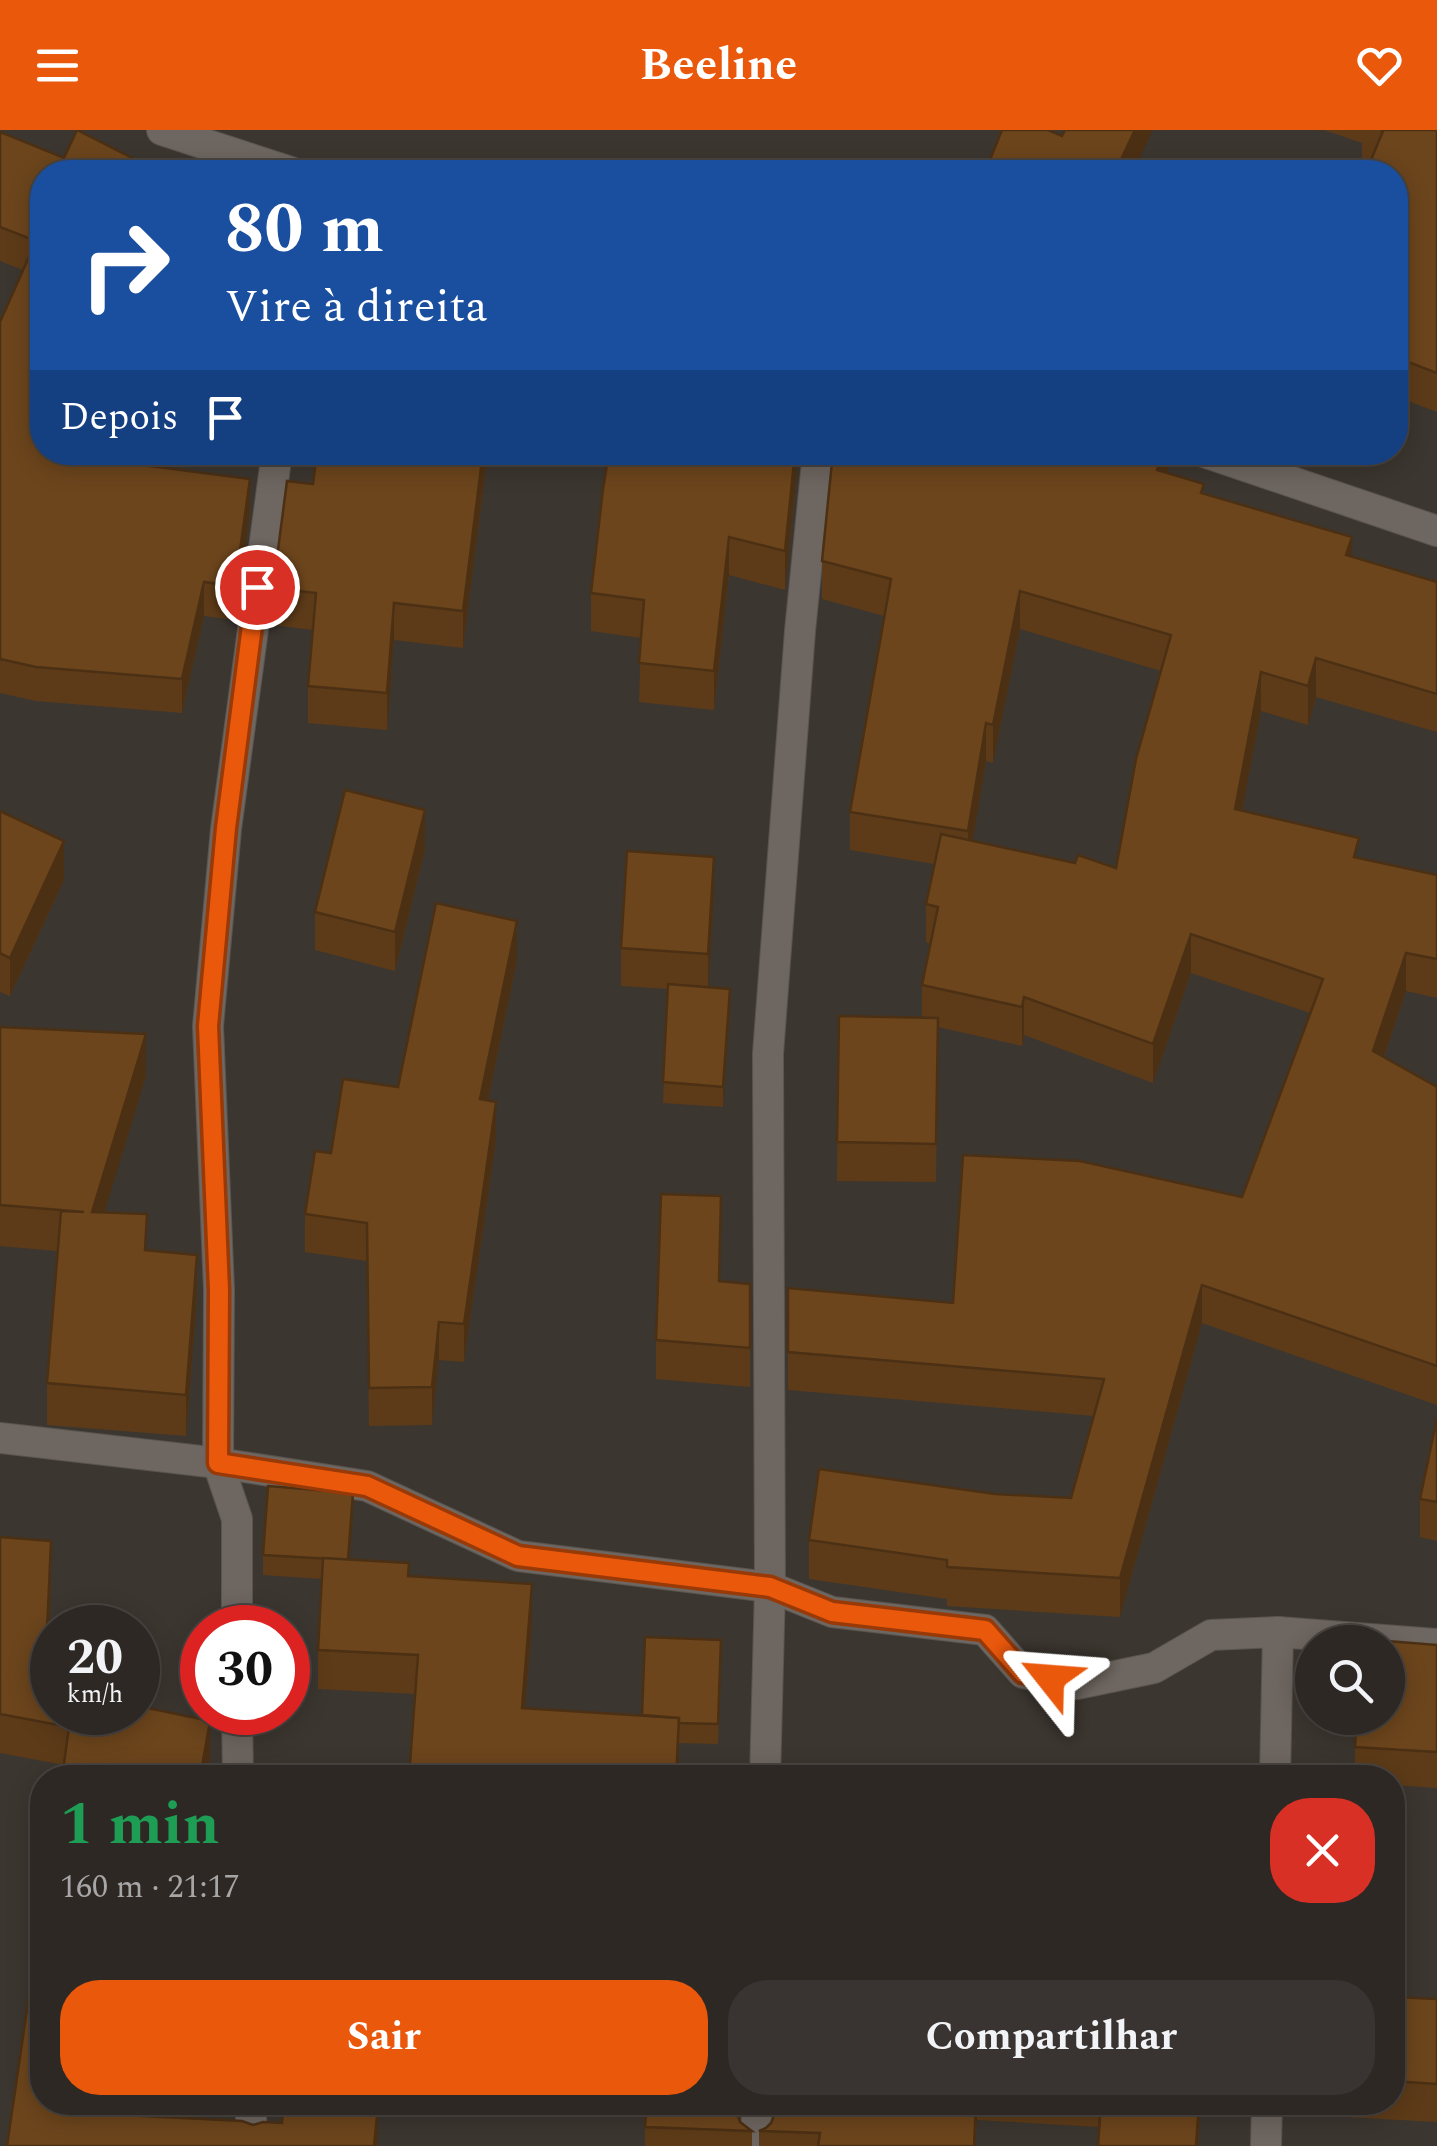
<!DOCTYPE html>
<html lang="pt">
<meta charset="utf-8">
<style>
:root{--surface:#2d2824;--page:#393431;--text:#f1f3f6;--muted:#a7a6a6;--line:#484441;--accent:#ea580c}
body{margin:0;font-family:Spectral,serif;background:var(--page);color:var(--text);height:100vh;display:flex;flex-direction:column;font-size:38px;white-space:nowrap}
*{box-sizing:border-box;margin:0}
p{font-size:32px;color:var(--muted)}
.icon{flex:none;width:55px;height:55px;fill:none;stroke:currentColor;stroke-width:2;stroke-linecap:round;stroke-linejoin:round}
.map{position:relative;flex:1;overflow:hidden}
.side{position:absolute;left:30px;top:1635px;width:1375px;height:350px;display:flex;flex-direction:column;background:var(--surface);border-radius:40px;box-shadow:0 5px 25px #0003,0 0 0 2px var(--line)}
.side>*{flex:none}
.hud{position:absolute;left:30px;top:30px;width:1378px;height:305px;border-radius:40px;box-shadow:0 5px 25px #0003,0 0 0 2px var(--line);background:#1a4fa0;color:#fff;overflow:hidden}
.controls{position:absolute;left:1295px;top:1495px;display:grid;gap:20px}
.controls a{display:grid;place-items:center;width:110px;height:110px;border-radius:50%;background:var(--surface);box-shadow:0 5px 25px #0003,0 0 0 2px var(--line);font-size:50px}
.speed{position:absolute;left:30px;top:1475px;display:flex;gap:20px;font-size:50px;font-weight:700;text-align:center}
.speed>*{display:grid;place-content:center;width:130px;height:130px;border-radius:50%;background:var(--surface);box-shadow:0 5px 25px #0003,0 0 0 2px var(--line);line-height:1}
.speed small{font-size:25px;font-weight:400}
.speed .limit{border:15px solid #d22;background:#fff;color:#111}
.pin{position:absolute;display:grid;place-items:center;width:85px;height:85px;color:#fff;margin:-42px;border:5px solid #fff;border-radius:50%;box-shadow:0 2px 10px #0007}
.me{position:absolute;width:110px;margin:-55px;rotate:298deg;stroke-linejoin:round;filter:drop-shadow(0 0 8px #0008)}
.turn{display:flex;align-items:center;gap:35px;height:210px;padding:0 30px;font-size:45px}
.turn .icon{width:130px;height:130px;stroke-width:2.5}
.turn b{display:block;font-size:70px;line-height:85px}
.then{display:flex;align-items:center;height:95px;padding:0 30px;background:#0003;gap:20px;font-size:38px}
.round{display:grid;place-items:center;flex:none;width:105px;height:105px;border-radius:40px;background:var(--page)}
.head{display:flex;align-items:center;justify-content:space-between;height:170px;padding:0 30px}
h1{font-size:60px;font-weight:700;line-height:75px;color:#1e9e55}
.primary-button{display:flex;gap:20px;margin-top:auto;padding:20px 30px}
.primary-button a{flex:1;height:115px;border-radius:40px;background:var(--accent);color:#fff;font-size:40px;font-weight:700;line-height:115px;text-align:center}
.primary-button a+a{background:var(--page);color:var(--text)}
header{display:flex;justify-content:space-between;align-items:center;height:130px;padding:0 30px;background:var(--accent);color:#fff;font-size:45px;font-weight:700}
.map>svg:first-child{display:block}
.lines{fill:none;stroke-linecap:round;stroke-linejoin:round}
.minor-casing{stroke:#59544f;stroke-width:32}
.minor{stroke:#6e6660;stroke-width:30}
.wall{fill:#5d3b18;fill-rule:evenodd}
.shaded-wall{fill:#4c3014}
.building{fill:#6c451c;stroke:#4c3014;stroke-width:2.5}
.route-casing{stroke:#983908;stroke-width:25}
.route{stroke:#ea580c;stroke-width:18}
</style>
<header><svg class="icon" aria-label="menu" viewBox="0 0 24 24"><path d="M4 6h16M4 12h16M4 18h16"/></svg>Beeline<svg class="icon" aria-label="heart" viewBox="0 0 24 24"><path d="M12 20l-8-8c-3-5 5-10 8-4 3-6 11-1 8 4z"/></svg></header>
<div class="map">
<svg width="1437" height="2016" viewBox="0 0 1437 2016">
<rect width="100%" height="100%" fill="#3c3630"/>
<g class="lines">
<!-- minor casing -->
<g class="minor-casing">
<g id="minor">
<path d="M 162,0 L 291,42"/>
<path d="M 1204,322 L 1437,401"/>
<path d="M 0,1308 L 218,1333 L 367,1356 L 518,1426 L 770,1457 L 832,1482 L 985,1500 L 1023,1543 L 1077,1554 L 1154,1538 L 1211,1505 L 1278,1502 L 1437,1514"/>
<path d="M 237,1498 L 237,1389 L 218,1333 L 219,1160 L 208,896 L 226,699 L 277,322"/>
<path d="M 237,1582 L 238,1648"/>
<path d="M 765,1648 L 770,1457 L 768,924 L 800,501 L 818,322"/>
<path d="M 1275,1648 L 1278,1502"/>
<path d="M 250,1972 L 253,2016"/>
<path d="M 756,2016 L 757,1972"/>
<path d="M 1266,2016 L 1267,1972"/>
</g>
</g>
<!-- minor -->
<use href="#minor" class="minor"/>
</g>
<!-- wall -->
<g class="wall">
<path d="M 1324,0 L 1437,0 L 1437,282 L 1395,266 L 1395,42 L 1362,31 L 1362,13 Z"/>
<path d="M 0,2 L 64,28 L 156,40 L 42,42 L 85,322 L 83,327 L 250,383 L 235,490 L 204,486 L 182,583 L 36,571 L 0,563 L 0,192 L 23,140 L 0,131 Z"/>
<path d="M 317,322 L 488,322 L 463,518 L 394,510 L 387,600 L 308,593 L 308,556 L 313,500 L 273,495 L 273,458 L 313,354 Z"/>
<path d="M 797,322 L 797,342 L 785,460 L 729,445 L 714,580 L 639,572 L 641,508 L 591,501 L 591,463 Z"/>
<path d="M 833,322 L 1173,322 L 1167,343 L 1204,363 L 1352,426 L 1437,452 L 1437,602 L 1316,567 L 1308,595 L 1261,581 L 1242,680 L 1359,728 L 1437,745 L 1437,868 L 1406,861 L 1384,927 L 1437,957 L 1437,1275 L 1202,1193 L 1120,1487 L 947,1476 L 947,1469 L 809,1449 L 809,1410 L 995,1364 L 1071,1368 L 1094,1286 L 788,1260 L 788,1158 L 953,1173 L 1242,1067 L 1310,883 L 1191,843 L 1153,953 L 1024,905 L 1022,916 L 938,897 L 936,1052 L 837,1051 L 839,886 L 922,888 L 922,855 L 930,814 L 926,812 L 926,774 L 934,734 L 850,720 L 850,682 L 884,486 L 822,469 L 822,431 ZM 1020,499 L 1161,541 L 1116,738 L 1075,733 L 972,711 L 986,631 L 993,633 Z"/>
<path d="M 0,681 L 64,750 L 10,866 L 0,862 Z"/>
<path d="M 425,719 L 395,841 L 315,820 L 315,782 Z"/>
<path d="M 714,765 L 708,857 L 730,879 L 723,977 L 663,973 L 668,859 L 621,856 L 621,818 Z"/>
<path d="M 517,830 L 488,970 L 496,1010 L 464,1232 L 439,1230 L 432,1295 L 369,1296 L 367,1131 L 305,1122 L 305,1084 L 331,1023 L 398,957 Z"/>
<path d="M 0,897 L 146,946 L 104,1082 L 197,1166 L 186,1306 L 47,1295 L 47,1253 L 57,1121 L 0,1116 Z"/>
<path d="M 720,1152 L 750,1154 L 750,1257 L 656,1249 L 656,1210 Z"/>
<path d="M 1437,1288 L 1437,1411 L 1420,1407 L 1420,1369 Z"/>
<path d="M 353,1384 L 349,1430 L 409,1446 L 532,1493 L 525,1578 L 642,1585 L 721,1530 L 718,1614 L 679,1613 L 415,1564 L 318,1559 L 318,1520 L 322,1449 L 263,1445 L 263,1425 Z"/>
<path d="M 0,1407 L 51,1450 L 49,1502 L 52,1582 L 210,1630 L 64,1635 L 0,1623 Z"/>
<path d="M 1437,1515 L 1437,1658 L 1392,1655 L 1392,1648 L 1355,1648 L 1355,1617 Z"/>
<path d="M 1392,1867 L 1437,1869 L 1437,1992 L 1325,1986 L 1325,1972 L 1392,1972 Z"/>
<path d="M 775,1972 L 1201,1972 L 1198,2016 L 1098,2016 L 1099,1997 L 977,1990 L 975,2016 L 759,2016 L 759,2001 L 766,1998 L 771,1993 L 775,1983 Z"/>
<path d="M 738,1986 L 740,1992 L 752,2001 L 752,2016 L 645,2016 L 645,1997 Z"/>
</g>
<!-- shaded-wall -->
<g class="shaded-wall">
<path d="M 1135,0 L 1153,0 L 1133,42 L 1115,42 Z"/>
<path d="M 73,322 L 85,322 L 72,360 L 72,326 Z"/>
<path d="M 483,322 L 488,322 L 463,518 L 463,481 Z"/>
<path d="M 795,322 L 797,322 L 797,342 L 785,460 L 785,421 Z"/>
<path d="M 1162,322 L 1173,322 L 1157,379 L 1157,340 Z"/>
<path d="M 250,349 L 250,383 L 235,490 L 235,456 Z"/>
<path d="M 729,407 L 729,445 L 714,580 L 714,541 Z"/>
<path d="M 1352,407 L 1352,445 L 1346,425 Z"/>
<path d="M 204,452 L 204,486 L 182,583 L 182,549 Z"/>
<path d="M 1020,461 L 1020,499 L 993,633 L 993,595 Z"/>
<path d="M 394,473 L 394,510 L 387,600 L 387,563 Z"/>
<path d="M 1316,528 L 1316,567 L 1308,595 L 1308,556 Z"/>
<path d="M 1261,542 L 1261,581 L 1235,717 L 1235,679 Z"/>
<path d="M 986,593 L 986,631 L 968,740 L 968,701 Z"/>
<path d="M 425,680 L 425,719 L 395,841 L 395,802 Z"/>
<path d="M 64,711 L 64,750 L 10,866 L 10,828 Z"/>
<path d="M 714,727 L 714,765 L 708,862 L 708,824 Z"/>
<path d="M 517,791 L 517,830 L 480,1008 L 480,969 Z"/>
<path d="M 1191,804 L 1191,843 L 1153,953 L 1153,914 Z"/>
<path d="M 1406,823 L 1406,861 L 1373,959 L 1373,921 Z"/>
<path d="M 730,859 L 730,879 L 723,977 L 723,957 Z"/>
<path d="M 1024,867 L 1024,905 L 1022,916 L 1022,877 Z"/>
<path d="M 146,904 L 146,946 L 92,1123 L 92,1082 Z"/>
<path d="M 496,972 L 496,1010 L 464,1232 L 464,1194 Z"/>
<path d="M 197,1125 L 197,1166 L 186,1306 L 186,1265 Z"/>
<path d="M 1202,1155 L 1202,1193 L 1120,1487 L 1120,1448 Z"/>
<path d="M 439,1192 L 439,1230 L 432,1295 L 432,1257 Z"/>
<path d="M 353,1363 L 353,1384 L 348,1451 L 348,1430 Z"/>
<path d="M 51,1411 L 51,1450 L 47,1541 L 47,1502 Z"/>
<path d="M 532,1454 L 532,1493 L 522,1616 L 522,1578 Z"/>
<path d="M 679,1588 L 679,1626 L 678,1648 L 676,1648 Z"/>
<path d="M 210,1591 L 210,1630 L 207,1648 L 200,1648 Z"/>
<path d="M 976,1972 L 977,1990 L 975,2016 L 974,2016 Z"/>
<path d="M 1199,1972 L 1201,1972 L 1198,2016 L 1196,2016 Z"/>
<path d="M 378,1977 L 378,2016 L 374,2016 Z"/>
</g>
<!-- building -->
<g class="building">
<path d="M 77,0 L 156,40 L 168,42 L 42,42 L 42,322 L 73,322 L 72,326 L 250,349 L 235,456 L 204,452 L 182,549 L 36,537 L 0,529 L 0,192 L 36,111 L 0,97 L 0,2 L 64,28 Z"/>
<path d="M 1002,0 L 1048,0 L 1062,6 L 1065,0 L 1135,0 L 1115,42 L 985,42 Z"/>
<path d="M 1381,0 L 1437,0 L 1437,243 L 1395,227 L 1395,42 L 1366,42 L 1383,1 Z"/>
<path d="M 317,322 L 483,322 L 463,481 L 394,473 L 387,563 L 308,556 L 316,463 L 273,458 L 287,351 L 313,354 Z"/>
<path d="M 609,322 L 795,322 L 785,421 L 729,407 L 714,541 L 639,533 L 644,470 L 591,463 L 603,359 Z"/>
<path d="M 833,322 L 1162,322 L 1157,340 L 1204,354 L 1201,363 L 1352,407 L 1346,425 L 1437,452 L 1437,564 L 1316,528 L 1308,556 L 1261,542 L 1235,679 L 1359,708 L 1354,727 L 1437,745 L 1437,829 L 1406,823 L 1373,921 L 1437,957 L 1437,1236 L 1202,1155 L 1120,1448 L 947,1437 L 947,1430 L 809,1410 L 819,1339 L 995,1364 L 1071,1368 L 1104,1249 L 788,1222 L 788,1158 L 953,1173 L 963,1025 L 1080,1031 L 1242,1067 L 1323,849 L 1191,804 L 1153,914 L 1024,867 L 1022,877 L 922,855 L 938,777 L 926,774 L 941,704 L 1075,733 L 1078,725 L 1116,738 L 1136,629 L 1171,505 L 1020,461 L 993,595 L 986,593 L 968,701 L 850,682 L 891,449 L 822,431 Z"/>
<path d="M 345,660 L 425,680 L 395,802 L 315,782 Z"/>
<path d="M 0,681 L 64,711 L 10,828 L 0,823 Z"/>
<path d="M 627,721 L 714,727 L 708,824 L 621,818 Z"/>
<path d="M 436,773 L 517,791 L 480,969 L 496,972 L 464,1194 L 439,1192 L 432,1257 L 369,1258 L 367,1093 L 305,1084 L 315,1021 L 331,1023 L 343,949 L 398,957 Z"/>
<path d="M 668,854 L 730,859 L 723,957 L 663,952 Z"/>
<path d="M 839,886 L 938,888 L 936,1014 L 837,1012 Z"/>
<path d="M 0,897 L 146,904 L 92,1082 L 147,1084 L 145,1120 L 197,1125 L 186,1265 L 47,1253 L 61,1081 L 84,1082 L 0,1075 Z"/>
<path d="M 661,1064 L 721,1066 L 719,1151 L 750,1154 L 750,1218 L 656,1210 Z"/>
<path d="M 1437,1288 L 1437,1372 L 1420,1369 Z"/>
<path d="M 268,1356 L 353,1363 L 348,1430 L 263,1425 Z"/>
<path d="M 0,1407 L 51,1411 L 47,1502 L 52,1503 L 52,1582 L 138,1582 L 138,1576 L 210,1591 L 200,1648 L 62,1648 L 69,1597 L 0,1584 Z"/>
<path d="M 323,1428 L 409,1433 L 408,1446 L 532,1454 L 522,1578 L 679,1588 L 676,1648 L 409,1648 L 418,1525 L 318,1520 Z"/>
<path d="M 645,1507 L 721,1510 L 718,1594 L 679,1593 L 679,1588 L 642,1585 Z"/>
<path d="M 1362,1509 L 1437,1515 L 1437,1622 L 1355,1617 L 1357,1588 L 1388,1588 L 1388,1512 L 1362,1512 Z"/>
<path d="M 42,1777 L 42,1972 L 84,1972 L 84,1983 L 242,1991 L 253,1995 L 263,1992 L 282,1993 L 284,1972 L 356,1972 L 356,1975 L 378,1977 L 374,2016 L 7,2016 Z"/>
<path d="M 1392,1867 L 1437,1869 L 1437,1954 L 1392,1951 Z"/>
<path d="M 647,1972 L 738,1972 L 737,1983 L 740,1992 L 752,2001 L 645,1997 Z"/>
<path d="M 775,1972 L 976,1972 L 974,2016 L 818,2016 L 820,2003 L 759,2001 L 766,1998 L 771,1993 L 775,1983 Z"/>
<path d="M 1101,1972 L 1199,1972 L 1196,2016 L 1098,2016 Z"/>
</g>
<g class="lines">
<!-- route casing -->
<g class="route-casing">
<path id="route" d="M 257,457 L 226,698 L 208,896 L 219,1160 L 218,1333 L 367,1356 L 518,1426 L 770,1457 L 832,1482 L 985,1500 L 1023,1543 L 1050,1548"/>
</g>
<!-- route -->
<use href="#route" class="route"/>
</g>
</svg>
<div class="controls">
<a><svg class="icon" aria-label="search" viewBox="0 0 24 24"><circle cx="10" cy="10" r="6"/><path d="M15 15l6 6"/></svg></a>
</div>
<div class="speed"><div>20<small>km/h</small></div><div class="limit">30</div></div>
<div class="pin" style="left:257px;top:457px;background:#d93025"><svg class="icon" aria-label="arrive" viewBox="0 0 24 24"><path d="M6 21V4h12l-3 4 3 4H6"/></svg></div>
<svg class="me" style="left:1050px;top:1548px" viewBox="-20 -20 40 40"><path d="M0-17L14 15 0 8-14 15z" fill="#ea580c" stroke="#fff" stroke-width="4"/></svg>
<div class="hud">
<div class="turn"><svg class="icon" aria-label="right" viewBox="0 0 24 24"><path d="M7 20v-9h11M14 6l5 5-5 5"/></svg><div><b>80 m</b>Vire à direita</div></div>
<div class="then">Depois<svg class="icon" aria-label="arrive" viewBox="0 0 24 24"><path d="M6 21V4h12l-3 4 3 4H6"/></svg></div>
</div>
<section class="side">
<div class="head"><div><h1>1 min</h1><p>160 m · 21:17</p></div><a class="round" style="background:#d93025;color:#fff"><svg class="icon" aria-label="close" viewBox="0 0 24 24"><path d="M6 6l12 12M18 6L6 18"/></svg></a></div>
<div class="primary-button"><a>Sair</a><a>Compartilhar</a></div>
</section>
</div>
